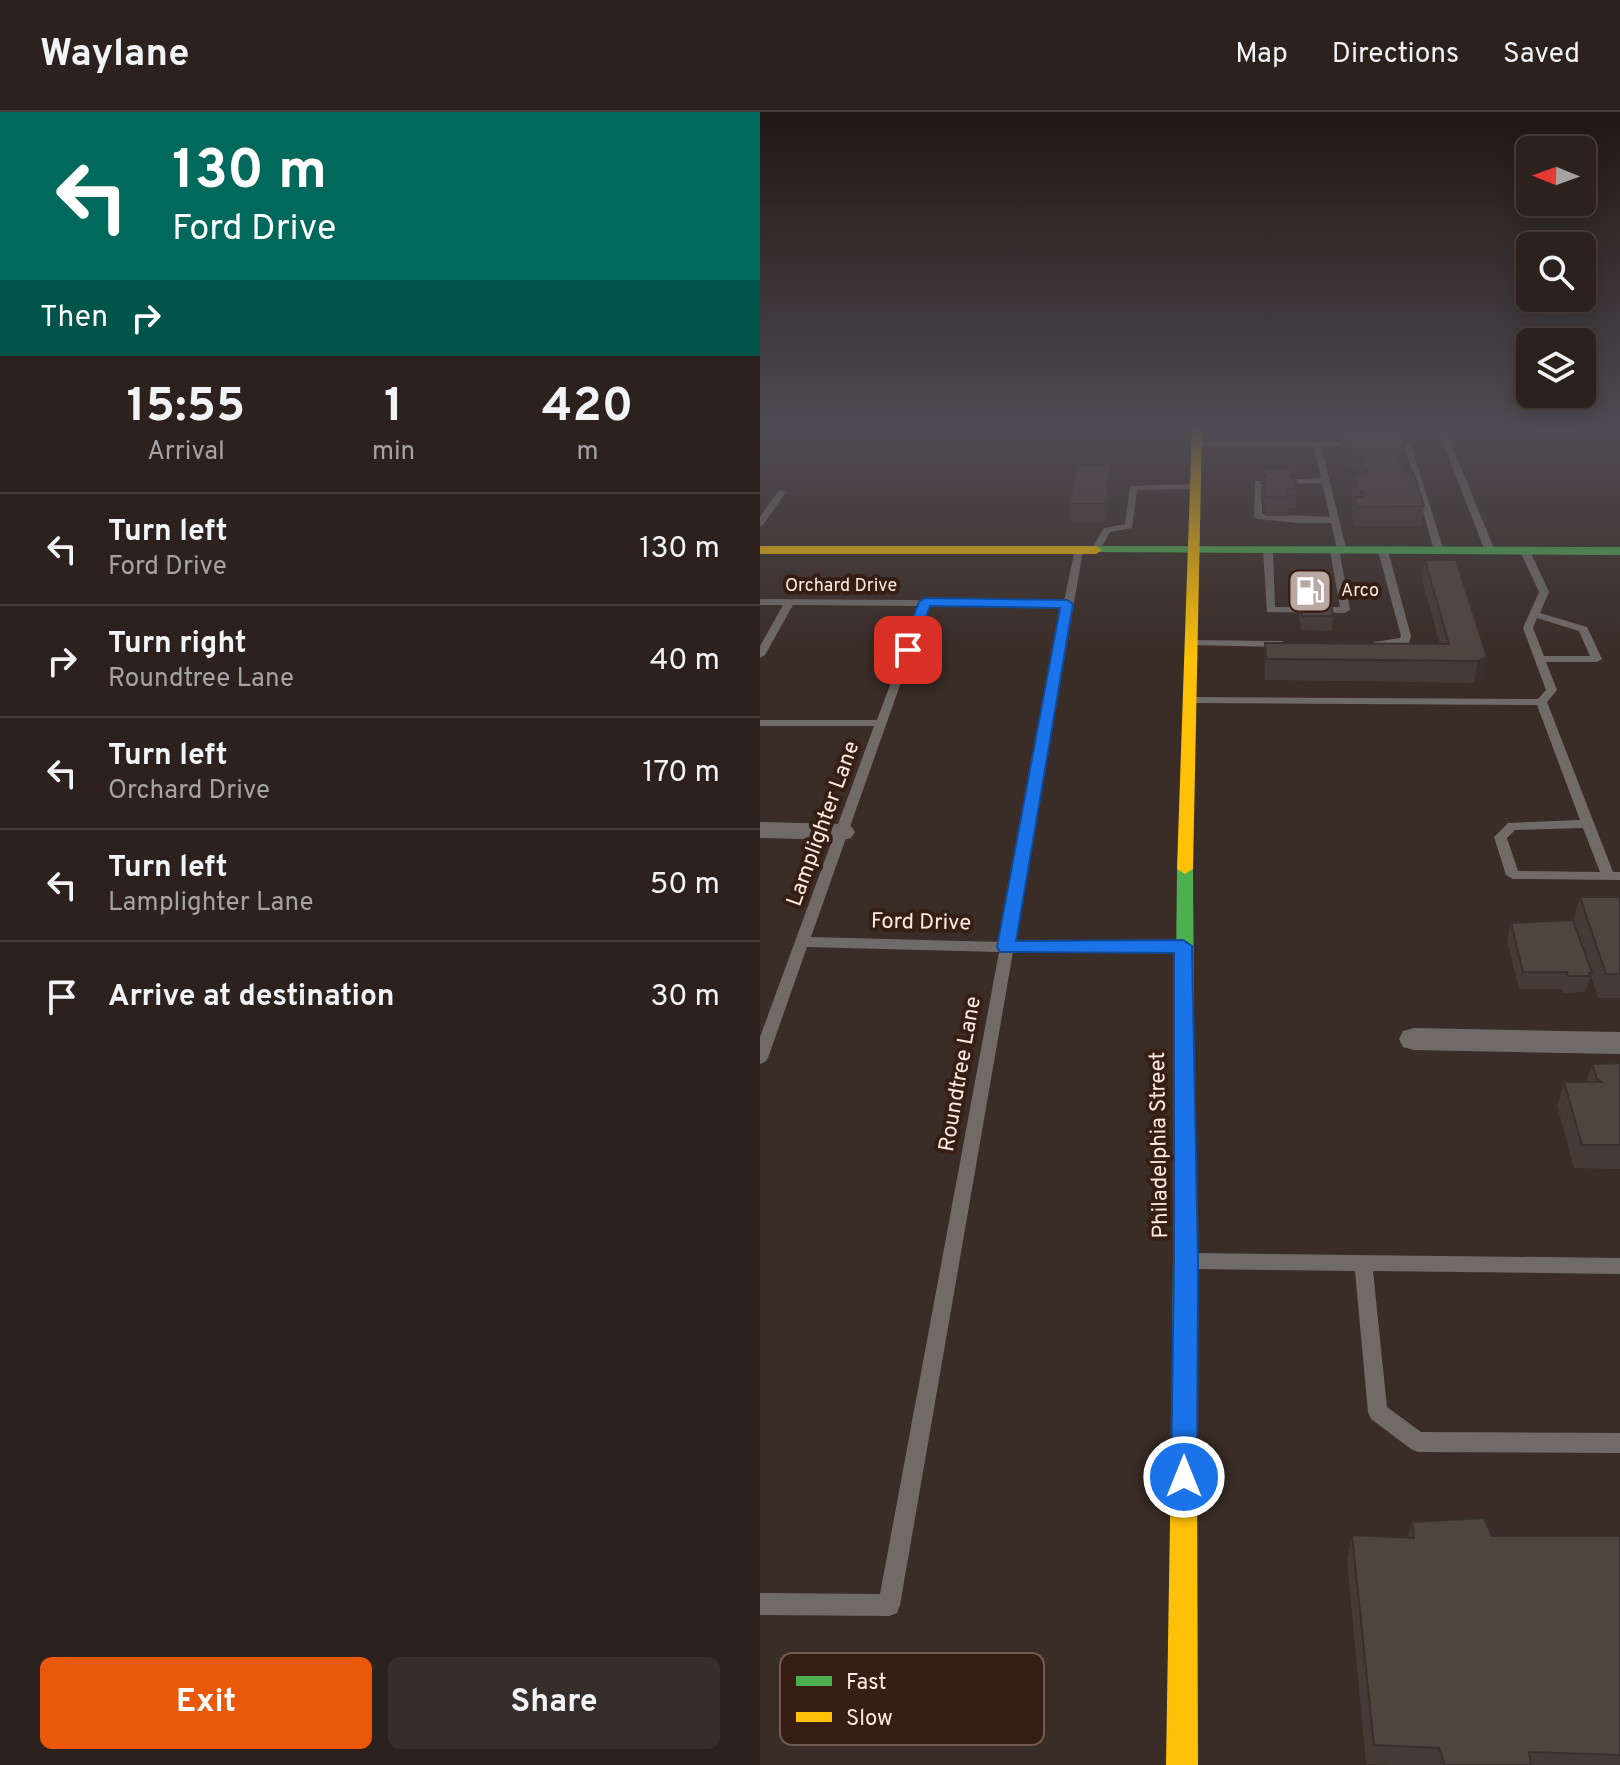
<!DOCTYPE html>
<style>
:root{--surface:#2c211c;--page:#382e29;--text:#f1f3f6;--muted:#a6a3a3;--line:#483e3b;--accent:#ea580c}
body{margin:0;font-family:Overpass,sans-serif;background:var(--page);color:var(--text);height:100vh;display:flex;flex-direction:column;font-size:30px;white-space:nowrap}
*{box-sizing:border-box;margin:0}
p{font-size:26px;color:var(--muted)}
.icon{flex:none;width:44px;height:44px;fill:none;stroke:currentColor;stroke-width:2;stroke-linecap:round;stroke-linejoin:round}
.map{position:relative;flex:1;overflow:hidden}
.side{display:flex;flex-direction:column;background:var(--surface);width:760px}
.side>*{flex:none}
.banner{background:#00695c;color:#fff;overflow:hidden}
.needle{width:52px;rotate:271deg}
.buttons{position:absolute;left:756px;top:24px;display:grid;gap:16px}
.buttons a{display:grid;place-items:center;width:80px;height:80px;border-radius:12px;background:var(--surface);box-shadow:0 4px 20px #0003,0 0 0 2px var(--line);font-size:40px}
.pin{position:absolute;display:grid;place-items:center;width:68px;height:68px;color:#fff;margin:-34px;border-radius:16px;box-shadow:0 4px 12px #0006}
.me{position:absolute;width:88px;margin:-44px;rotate:0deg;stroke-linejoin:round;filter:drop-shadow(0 0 6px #0008)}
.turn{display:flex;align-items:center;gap:28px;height:168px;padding:0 40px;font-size:36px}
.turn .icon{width:104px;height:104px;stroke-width:2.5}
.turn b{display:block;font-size:56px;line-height:68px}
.then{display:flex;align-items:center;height:76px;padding:0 40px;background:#0003;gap:16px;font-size:30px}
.eta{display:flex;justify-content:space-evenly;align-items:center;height:136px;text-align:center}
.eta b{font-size:48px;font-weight:700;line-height:56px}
.action{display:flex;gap:16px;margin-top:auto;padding:16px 40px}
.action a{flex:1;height:92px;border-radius:12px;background:var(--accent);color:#fff;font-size:32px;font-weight:700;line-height:92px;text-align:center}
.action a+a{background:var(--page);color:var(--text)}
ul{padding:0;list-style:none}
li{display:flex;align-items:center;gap:24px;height:112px;padding:0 40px;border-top:2px solid var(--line)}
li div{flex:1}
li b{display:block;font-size:30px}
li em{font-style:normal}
header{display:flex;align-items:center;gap:48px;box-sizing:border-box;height:112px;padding:0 40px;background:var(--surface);border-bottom:2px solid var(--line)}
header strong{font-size:38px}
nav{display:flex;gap:44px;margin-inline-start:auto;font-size:28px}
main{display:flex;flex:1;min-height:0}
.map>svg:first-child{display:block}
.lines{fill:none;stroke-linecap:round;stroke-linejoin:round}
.lane{fill:#716b68;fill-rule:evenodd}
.street{fill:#716b68;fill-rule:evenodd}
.fast{fill:#4caf50;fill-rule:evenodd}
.slow{fill:#ffc107;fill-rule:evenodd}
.wall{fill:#453a36}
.shaded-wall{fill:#38302c}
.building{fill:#50443f;stroke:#38302c;stroke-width:2}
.route{fill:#1a73e8;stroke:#114b97;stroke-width:2}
.labels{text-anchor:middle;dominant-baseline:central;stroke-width:8;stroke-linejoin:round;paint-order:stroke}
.far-street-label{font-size:18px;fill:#fceae3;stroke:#371e15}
.far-poi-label{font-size:18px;fill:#fceae3;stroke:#371e15;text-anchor:start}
.street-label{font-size:22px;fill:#fceae3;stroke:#371e15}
.key{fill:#371e15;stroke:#725b53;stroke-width:2}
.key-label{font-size:22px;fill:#fceae3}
</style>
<header>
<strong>Waylane</strong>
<nav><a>Map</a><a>Directions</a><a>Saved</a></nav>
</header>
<main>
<section class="side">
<div class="banner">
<div class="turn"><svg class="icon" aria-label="left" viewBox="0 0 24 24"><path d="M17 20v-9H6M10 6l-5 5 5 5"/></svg><div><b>130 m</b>Ford Drive</div></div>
<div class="then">Then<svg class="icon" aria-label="right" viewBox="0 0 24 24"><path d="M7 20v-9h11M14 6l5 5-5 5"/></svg></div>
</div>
<div class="eta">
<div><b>15:55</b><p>Arrival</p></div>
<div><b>1</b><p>min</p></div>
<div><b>420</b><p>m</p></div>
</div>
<ul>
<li><svg class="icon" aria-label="left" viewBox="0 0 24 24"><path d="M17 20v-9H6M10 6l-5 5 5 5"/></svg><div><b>Turn left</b><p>Ford Drive</p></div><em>130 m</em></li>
<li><svg class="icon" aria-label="right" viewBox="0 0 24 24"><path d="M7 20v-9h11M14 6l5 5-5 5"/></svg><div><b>Turn right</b><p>Roundtree Lane</p></div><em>40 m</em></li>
<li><svg class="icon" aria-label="left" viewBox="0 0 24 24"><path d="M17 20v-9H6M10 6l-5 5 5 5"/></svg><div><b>Turn left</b><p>Orchard Drive</p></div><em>170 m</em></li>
<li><svg class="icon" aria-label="left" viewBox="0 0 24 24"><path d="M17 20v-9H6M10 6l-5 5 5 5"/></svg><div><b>Turn left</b><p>Lamplighter Lane</p></div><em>50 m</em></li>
<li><svg class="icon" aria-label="arrive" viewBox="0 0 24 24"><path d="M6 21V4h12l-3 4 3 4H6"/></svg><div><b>Arrive at destination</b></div><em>30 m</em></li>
</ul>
<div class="action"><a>Exit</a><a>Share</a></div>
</section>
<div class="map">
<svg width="860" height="1653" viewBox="0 0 860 1653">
<rect width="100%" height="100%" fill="#3a2c26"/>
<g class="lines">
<!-- lane -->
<g class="lane">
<path d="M 587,316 L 595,316 L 599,334 L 561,334 L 587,440 L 580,442 L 590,498 L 585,501 L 507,500 L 503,439 L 508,436 L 513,439 L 515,495 L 580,495 L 570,439 L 577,437 L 571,411 L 537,411 L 498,407 L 494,404 L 495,369 L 561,366 L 554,334 L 436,334 L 432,332 L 436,330 L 591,330 ZM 562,371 L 570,405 L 502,402 L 502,373 Z"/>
<path d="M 677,316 L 685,316 L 735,439 L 733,441 L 725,439 Z"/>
<path d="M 644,331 L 651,333 L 684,439 L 682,441 L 674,439 Z"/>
<path d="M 435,372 L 439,375 L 438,377 L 377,378 L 372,416 L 350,420 L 339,440 L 331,438 L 344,416 L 365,412 L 370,374 Z"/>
<path d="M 19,378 L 26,380 L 3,413 L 0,414 L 0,405 Z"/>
<path d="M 623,436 L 628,439 L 651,524 L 649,531 L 618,535 L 613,532 L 614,530 L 640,526 L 641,524 L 618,439 Z"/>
<path d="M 765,436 L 770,439 L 789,480 L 780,501 L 827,515 L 842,547 L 837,550 L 786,550 L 797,578 L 787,590 L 853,760 L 860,760 L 860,768 L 753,767 L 746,763 L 734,725 L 748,711 L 820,708 L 777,593 L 429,591 L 423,588 L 429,585 L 778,587 L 786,578 L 763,516 L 779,480 L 760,439 ZM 777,506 L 819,519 L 830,544 L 784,544 L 773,516 ZM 823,716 L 840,760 L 758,759 L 747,726 L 755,718 Z"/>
<path d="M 315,437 L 323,439 L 255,830 L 422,829 L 429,834 L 422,839 L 253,840 L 140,1493 L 137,1501 L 129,1504 L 0,1503 L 0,1481 L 120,1482 L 239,840 L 47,835 L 8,946 L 5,950 L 0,952 L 0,925 L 114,614 L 0,614 L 0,608 L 117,608 L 159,494 L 33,493 L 5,543 L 0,546 L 0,534 L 23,493 L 0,493 L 0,487 L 304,489 ZM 168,494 L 303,495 L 241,830 L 51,825 Z"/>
<path d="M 430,528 L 522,529 L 527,532 L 522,535 L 426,533 L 426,529 Z"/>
<path d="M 435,1141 L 860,1146 L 860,1162 L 613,1159 L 627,1295 L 661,1320 L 860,1321 L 860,1341 L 658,1340 L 651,1337 L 611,1307 L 608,1300 L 595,1159 L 435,1157 L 429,1155 L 426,1149 L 429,1143 Z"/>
</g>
<!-- street -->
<g class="street">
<path d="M 0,710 L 82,712 L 91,714 L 95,720 L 91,726 L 82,728 L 0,726 Z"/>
<path d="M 654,916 L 860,920 L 860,942 L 654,938 L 643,935 L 639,927 L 643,919 Z"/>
</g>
<!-- fast -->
<g class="fast">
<path d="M 336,434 L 860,435 L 860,443 L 332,440 L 332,436 Z"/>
<path d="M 425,752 L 433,757 L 437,1349 L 433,1358 L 424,1362 L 415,1358 L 411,1349 L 417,757 Z"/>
</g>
<!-- slow -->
<g class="slow">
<path d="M 432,316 L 442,316 L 433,757 L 425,762 L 417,757 Z"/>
<path d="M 0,434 L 336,434 L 342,438 L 336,442 L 0,442 Z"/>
<path d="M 424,1336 L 433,1340 L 437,1349 L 438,1653 L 406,1653 L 411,1349 L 415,1340 Z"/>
</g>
</g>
<!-- wall -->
<g class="wall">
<path d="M 483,316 L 569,316 L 568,324 L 484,325 Z"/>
<path d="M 580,322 L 645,339 L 642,358 L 664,394 L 662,414 L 595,414 L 592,404 L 593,392 L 591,381 L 593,362 L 599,362 L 599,360 L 598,358 L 586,358 L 579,340 Z"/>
<path d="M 502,357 L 530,366 L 537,377 L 536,396 L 528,396 L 528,404 L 505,404 L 505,391 L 501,390 Z"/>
<path d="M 352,372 L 346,411 L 311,411 L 309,392 Z"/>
<path d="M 665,448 L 696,448 L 723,567 L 714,571 L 505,568 L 505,531 L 680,532 L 662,468 Z"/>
<path d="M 534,457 L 566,486 L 566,489 L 573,504 L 572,519 L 541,518 L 539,503 L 539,493 L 537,493 L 534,464 Z"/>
<path d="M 820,785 L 860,785 L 860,886 L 838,886 L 831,864 L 825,880 L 803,881 L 802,877 L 759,877 L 747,827 L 751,811 L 813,808 Z"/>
<path d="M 860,951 L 860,1057 L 814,1056 L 797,994 L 804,970 L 826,970 L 832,952 Z"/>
<path d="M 652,1410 L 732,1424 L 860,1424 L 860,1653 L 630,1653 L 606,1652 L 587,1448 L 592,1423 L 647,1426 Z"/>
</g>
<!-- shaded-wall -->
<g class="shaded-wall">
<path d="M 351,353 L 352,372 L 346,411 L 345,392 Z"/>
<path d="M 727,545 L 723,567 L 714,571 L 718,549 Z"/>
</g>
<!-- building -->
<g class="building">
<path d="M 580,322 L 642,322 L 645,339 L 637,339 L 643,360 L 653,360 L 664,394 L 597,395 L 594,385 L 604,385 L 603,379 L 597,379 L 593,362 L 605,362 L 607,357 L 603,358 L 600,345 L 604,345 L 600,340 L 588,340 Z"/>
<path d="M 317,353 L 351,353 L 345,392 L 309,392 Z"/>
<path d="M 502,357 L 530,357 L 530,366 L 535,365 L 537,377 L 527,377 L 529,385 L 506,385 L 505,371 L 501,371 L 506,363 L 503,363 Z"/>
<path d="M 665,448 L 696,448 L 727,545 L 718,549 L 506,547 L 505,531 L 689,532 Z"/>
<path d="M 534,457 L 561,457 L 566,486 L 538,486 Z"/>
<path d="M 540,489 L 571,489 L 573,504 L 542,504 Z"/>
<path d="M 820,785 L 860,785 L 860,862 L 846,862 Z"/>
<path d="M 813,808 L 832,861 L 829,861 L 830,864 L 808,864 L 807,860 L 763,860 L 751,811 Z"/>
<path d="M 860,951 L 860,1033 L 822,1033 L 804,970 L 842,970 L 837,967 L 832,952 Z"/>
<path d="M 724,1406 L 732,1424 L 860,1424 L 860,1643 L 769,1640 L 771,1653 L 685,1653 L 679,1636 L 614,1633 L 592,1423 L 654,1426 L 652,1410 Z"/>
</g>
<!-- sky -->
<linearGradient id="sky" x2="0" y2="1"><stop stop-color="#201815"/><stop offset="0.58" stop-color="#4f4b52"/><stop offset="1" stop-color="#4f4b52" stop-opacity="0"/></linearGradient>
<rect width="860" height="547" fill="url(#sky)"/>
<!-- route -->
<path class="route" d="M 165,486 L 307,488 L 313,492 L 256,829 L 423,828 L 432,834 L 438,1149 L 437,1365 L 434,1375 L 424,1379 L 414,1375 L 411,1365 L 414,1149 L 414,841 L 240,840 L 237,835 L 300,496 L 170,494 L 154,538 L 143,541 L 141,538 L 159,490 Z"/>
<!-- icons -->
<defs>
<g id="fuel-square" transform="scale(2.3)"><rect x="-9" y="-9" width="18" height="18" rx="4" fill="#b8a8a1" stroke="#371e15"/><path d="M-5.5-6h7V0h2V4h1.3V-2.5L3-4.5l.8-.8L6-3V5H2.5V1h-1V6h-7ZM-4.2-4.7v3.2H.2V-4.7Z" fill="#fff"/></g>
</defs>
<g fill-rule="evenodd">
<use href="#fuel-square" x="550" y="479"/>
</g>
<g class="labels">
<!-- far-street labels -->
<g class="far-street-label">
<text x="81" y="474">Orchard Drive</text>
</g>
<!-- far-poi labels -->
<g class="far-poi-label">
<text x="581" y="479">Arco</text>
</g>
<!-- street labels -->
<g class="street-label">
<text transform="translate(64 712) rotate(-70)">Lamplighter Lane</text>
<text transform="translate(161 811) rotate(1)">Ford Drive</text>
<text transform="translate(201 962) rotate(-80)">Roundtree Lane</text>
<text transform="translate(400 1033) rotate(-91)">Philadelphia Street</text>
</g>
</g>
<!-- legend -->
<rect x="20" y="1541" width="264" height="92" rx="12" class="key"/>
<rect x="36" y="1564" width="36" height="10" fill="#4caf50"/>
<rect x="36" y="1600" width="36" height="10" fill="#ffc107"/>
<g class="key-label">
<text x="86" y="1577">Fast</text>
<text x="86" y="1613">Slow</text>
</g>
</svg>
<div class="buttons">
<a><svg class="needle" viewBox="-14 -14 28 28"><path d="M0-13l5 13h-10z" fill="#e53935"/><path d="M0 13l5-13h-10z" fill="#a6a3a3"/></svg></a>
<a><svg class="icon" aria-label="search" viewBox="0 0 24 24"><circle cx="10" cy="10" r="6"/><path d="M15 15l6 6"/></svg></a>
<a><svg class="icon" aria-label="layers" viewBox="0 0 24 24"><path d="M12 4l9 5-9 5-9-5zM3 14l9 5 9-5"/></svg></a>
</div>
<div class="pin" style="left:148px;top:538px;background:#d93025"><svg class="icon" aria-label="arrive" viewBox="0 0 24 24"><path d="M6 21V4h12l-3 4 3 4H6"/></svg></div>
<svg class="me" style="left:424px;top:1365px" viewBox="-20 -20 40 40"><circle r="17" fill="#1a73e8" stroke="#fff" stroke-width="3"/><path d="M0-11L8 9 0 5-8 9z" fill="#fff"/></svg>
</div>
</main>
